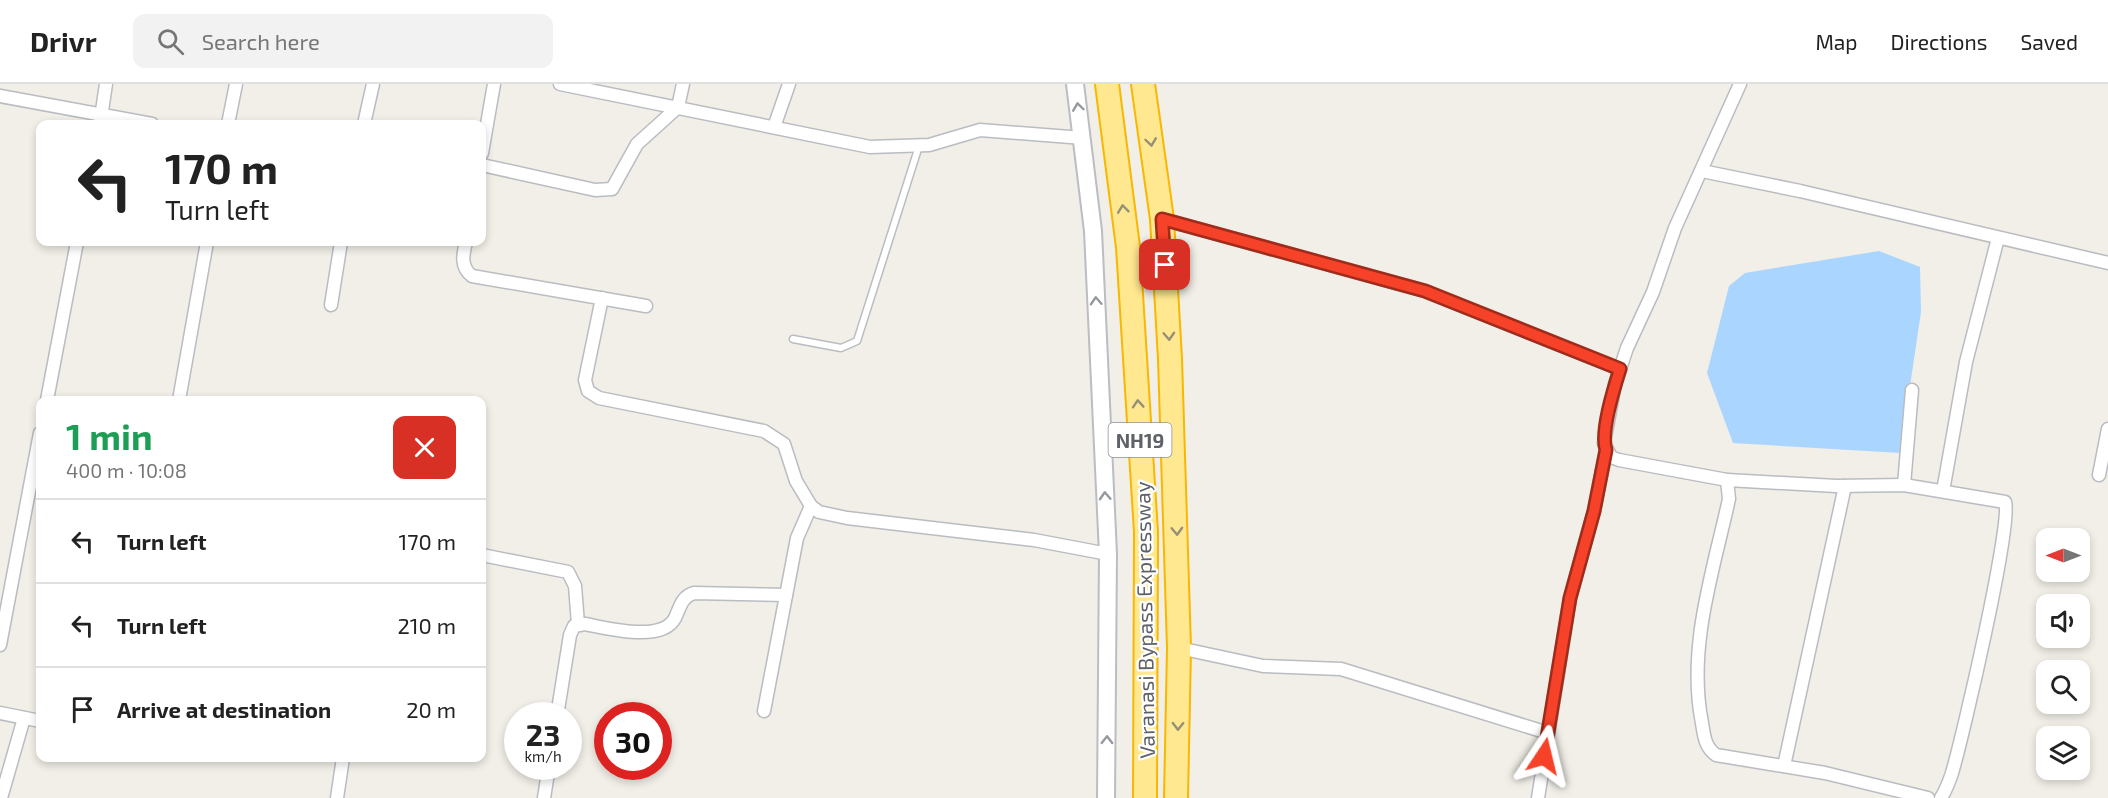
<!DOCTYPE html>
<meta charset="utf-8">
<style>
:root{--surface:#fff;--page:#f2f2f2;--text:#222;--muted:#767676;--line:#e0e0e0}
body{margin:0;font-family:"Exo 2",sans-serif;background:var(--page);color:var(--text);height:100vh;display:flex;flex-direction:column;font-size:22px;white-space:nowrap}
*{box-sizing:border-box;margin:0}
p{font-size:20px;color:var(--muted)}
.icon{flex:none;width:33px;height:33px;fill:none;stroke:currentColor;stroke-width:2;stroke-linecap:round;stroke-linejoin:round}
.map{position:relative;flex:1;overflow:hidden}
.panel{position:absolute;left:36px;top:312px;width:450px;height:366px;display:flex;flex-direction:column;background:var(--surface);border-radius:12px;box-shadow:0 3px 9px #0003}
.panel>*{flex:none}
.banner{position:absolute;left:36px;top:36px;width:450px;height:126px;border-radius:12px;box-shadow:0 3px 9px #0003;background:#fff;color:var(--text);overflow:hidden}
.needle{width:39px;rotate:270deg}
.tools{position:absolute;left:2036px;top:444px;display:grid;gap:12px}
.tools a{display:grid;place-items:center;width:54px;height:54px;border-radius:12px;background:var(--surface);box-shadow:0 3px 9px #0003;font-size:30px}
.speed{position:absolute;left:504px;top:618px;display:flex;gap:12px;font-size:30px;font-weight:700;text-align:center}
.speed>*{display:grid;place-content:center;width:78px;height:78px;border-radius:50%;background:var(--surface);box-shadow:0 3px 9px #0003;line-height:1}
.speed small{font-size:15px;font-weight:400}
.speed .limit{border:9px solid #d22;background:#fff;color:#111}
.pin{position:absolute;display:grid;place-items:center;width:51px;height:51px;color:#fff;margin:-26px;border-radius:12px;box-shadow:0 3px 9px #0006}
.me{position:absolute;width:66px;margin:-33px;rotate:10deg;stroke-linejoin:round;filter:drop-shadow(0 0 4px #0008)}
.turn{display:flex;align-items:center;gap:21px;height:126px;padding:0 30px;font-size:27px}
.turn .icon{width:78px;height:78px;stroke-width:2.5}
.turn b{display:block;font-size:42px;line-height:51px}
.round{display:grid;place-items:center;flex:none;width:63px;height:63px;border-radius:12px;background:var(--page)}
.head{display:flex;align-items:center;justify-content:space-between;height:102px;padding:0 30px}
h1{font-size:36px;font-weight:700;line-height:45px;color:#1e9e55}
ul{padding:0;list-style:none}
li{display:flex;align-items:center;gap:18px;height:84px;padding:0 30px;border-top:2px solid var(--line)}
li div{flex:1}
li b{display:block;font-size:22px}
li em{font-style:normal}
header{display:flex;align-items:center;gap:36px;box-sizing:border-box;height:84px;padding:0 30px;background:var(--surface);border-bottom:2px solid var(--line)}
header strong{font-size:28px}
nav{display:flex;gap:33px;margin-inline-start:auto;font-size:21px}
.search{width:420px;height:54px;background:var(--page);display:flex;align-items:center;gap:15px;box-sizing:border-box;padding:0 21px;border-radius:12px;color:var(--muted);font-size:22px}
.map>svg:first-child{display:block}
.water{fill:#a9d5ff}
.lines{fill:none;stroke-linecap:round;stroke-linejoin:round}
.lane-casing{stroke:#b9bcc1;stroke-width:9}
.street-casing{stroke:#b9bcc1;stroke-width:15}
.secondary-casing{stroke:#babdc3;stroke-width:20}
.highway-casing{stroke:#f8b700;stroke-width:26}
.lane{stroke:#fff;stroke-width:6}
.street{stroke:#fff;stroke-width:12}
.secondary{stroke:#fff;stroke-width:16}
.highway{stroke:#ffe890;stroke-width:22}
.oneway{stroke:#96999d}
.oneway2{stroke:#969176}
.route-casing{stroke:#a02b1a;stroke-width:15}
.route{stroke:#f64228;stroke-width:10}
.labels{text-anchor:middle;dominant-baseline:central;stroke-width:4.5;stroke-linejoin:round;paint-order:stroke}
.shield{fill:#fff;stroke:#8e9195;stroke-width:1.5}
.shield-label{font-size:20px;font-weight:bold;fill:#5e6268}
.street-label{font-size:21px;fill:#5e6268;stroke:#fff}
</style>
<header>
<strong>Drivr</strong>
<div class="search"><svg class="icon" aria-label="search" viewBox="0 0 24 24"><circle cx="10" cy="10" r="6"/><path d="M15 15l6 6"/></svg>Search here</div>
<nav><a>Map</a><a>Directions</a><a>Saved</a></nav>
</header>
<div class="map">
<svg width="2108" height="714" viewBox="0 0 2108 714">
<rect width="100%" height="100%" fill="#f1efe7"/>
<!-- water -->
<path class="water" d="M 1879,167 L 1920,183 L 1921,228 L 1900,369 L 1733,359 L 1707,289 L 1729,202 L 1745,189 Z"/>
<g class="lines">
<!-- lane casing -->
<g class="lane-casing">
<path id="lane" d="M 793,255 L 841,264 L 857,257 L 919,62"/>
</g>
<!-- street casing -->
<g class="street-casing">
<g id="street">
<path d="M 560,0 L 870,63 L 929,61 L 980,46 L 1083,54"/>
<path d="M 1740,0 L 1675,144 L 1653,208 L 1627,264 L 1615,300 L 1604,359 L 1611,373 L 1619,376 L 1727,396 L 1729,415 C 1713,488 1687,564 1702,639 C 1704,652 1705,663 1716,671 L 1825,689 L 1928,714"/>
<path d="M 0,12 L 152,40"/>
<path d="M 100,40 L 106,0"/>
<path d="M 228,40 L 236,0"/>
<path d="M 364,40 L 373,0"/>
<path d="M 774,43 L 789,0"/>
<path d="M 482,69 L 494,0"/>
<path d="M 482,81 L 595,106 L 612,105 L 637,60 L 678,23 L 683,0"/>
<path d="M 1702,87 L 1800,107 L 2108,179"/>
<path d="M 1162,135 L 1425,207 L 1620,285"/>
<path d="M 466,158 C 463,170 460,183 472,192 L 646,222"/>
<path d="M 602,214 L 585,296 L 588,307 L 599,314 L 764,347 L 784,360 L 796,397 L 811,422 L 819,428 L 847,434 L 1034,456 L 1108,470"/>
<path d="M 331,221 L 341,158"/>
<path d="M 47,316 L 77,158"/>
<path d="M 179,316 L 207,158"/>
<path d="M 2099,391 L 2108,345"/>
<path d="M 1727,396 L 1836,402 L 1904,401 L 2005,418 C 2013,437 1962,656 1952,689 C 1949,698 1946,706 1941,714"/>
<path d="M 1904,401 L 1912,306"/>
<path d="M 1943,407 L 1966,278 L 1998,154"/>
<path d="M 482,471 L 568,488 L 575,502 L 578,540"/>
<path d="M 0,561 L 40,349"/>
<path d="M 1179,564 L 1263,582 L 1341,585 L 1548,649"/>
<path d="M 764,627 L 797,454 L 811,422"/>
<path d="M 0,629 L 40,637"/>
<path d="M 557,632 L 570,551 L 574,542 L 585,540 C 607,544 662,559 675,534 C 680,524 681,513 694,509 L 786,511"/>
<path d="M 1784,682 L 1845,402"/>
<path d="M 1,714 L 24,634"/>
<path d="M 337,714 L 343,674"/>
<path d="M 544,714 L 549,682"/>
<path d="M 1538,714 L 1570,514 L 1594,427 L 1606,366"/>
</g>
</g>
<!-- secondary casing -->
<g class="secondary-casing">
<path id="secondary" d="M 1075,0 L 1093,147 L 1108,470 L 1106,714"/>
</g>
<!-- highway casing -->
<g class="highway-casing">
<g id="highway">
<path d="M 1107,0 L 1128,163 L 1146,448 L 1145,714"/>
<path d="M 1143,0 L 1162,135 L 1170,275 L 1179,564 L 1176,714"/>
</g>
</g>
<!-- lane -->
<use href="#lane" class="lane"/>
<!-- street -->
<use href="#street" class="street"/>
<!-- secondary -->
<use href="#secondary" class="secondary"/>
<!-- highway -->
<use href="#highway" class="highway"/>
</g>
<!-- one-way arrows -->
<defs><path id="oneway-chevron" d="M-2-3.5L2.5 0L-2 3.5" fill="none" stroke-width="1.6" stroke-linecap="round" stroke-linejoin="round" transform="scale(1.5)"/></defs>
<g class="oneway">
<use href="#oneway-chevron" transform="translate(1078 23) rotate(-98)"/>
<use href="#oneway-chevron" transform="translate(1096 217) rotate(-93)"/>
<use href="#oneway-chevron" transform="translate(1105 412) rotate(-93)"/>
<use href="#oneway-chevron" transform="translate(1107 656) rotate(-89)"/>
</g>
<g class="oneway2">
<use href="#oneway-chevron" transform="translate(1151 58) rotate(82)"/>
<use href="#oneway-chevron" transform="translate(1123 125) rotate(-97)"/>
<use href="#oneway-chevron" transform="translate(1169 252) rotate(87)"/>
<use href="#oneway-chevron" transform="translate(1138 320) rotate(-94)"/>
<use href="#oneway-chevron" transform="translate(1177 447) rotate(88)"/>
<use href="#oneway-chevron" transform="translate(1178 642) rotate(91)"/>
</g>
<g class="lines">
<!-- route casing -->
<g class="route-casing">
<path id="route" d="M 1165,181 L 1162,135 L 1425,207 L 1620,285 C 1614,304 1600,348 1606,366 L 1594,427 L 1570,514 L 1544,672"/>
</g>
<!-- route -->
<use href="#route" class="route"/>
</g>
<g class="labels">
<!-- shield labels -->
<rect class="shield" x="1108.5" y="339" width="63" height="34" rx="4.5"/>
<g class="shield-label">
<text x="1140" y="356">NH19</text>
</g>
<!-- street labels -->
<g class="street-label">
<text transform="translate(1144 536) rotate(-91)">Varanasi Bypass Expressway</text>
</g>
</g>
</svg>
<div class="tools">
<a><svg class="needle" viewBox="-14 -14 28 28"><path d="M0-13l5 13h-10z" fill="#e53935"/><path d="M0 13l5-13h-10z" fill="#767676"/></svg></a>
<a><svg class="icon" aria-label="sound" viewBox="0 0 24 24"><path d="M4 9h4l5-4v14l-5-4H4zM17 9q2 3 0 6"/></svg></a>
<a><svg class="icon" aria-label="search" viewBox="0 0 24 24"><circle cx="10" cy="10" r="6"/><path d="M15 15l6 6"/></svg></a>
<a><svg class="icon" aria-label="layers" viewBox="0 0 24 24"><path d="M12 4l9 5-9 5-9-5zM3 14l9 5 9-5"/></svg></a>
</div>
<div class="speed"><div>23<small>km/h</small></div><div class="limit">30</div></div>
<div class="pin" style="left:1165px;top:181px;background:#d93025"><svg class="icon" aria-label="arrive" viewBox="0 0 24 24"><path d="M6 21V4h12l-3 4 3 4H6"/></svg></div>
<svg class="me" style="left:1544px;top:672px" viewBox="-20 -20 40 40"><path d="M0-17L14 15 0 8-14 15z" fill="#f64228" stroke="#fff" stroke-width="4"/></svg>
<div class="banner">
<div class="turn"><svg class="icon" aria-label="left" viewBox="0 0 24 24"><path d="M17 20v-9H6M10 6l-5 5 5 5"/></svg><div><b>170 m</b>Turn left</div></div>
</div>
<section class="panel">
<div class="head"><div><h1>1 min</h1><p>400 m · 10:08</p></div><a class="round" style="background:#d93025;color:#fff"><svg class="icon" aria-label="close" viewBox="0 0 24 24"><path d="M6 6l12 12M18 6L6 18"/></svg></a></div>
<ul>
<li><svg class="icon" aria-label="left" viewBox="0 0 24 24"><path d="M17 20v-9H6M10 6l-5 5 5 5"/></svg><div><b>Turn left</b></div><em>170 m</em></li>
<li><svg class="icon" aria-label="left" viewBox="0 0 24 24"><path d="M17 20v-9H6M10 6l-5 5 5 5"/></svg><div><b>Turn left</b></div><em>210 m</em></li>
<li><svg class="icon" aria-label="arrive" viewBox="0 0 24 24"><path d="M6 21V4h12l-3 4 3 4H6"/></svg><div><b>Arrive at destination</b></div><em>20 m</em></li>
</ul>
</section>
</div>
